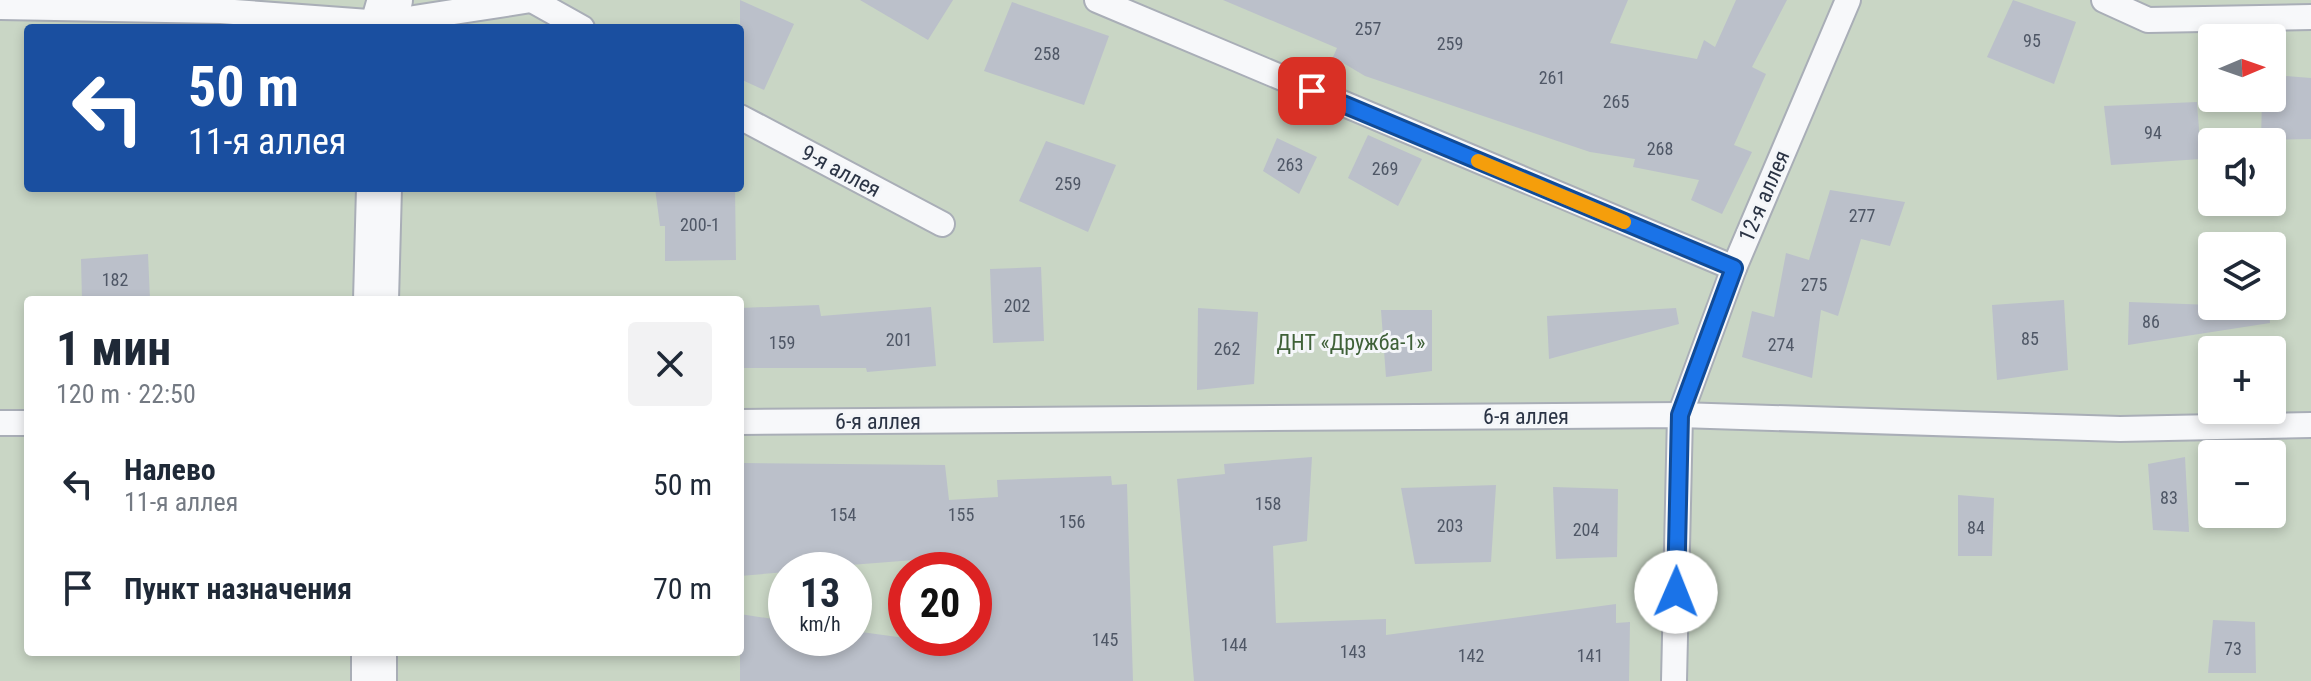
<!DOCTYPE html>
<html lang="ru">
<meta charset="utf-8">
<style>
:root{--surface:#fff;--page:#f2f2f3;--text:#1f2937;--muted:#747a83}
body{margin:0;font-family:"Roboto Condensed",sans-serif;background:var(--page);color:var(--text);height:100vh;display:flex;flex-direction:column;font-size:30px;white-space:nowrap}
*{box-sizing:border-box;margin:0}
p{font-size:26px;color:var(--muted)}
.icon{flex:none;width:44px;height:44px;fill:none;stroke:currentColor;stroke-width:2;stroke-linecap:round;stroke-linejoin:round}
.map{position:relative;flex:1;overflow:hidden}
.sheet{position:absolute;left:24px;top:296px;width:720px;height:360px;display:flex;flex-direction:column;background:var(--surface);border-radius:8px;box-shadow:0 4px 12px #0003}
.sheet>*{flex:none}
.banner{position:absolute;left:24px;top:24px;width:720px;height:168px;border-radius:8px;box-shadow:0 4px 12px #0003;background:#1a4fa0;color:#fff;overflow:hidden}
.needle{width:52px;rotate:88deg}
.buttons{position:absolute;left:2198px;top:24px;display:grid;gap:16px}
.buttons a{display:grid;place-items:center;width:88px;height:88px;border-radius:8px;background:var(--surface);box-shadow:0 4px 12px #0003;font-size:40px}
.speed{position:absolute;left:768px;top:552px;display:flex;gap:16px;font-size:40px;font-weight:700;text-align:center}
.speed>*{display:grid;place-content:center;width:104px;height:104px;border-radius:50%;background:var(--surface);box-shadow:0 4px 12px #0003;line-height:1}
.speed small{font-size:20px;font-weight:400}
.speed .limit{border:12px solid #d22;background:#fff;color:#111}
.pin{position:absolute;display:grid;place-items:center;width:68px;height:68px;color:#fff;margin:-34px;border-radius:16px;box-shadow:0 4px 12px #0006}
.me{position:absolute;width:88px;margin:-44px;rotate:1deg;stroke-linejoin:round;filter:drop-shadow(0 0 6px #0008)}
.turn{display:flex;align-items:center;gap:28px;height:168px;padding:0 32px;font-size:36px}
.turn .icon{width:104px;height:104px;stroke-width:2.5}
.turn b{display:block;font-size:56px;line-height:68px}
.round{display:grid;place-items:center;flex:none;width:84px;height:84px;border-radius:8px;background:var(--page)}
.overview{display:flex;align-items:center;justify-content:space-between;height:136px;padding:0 32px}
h1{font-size:48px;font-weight:700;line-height:60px}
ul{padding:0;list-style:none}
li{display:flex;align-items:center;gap:24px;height:104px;padding:0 32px}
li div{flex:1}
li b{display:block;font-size:30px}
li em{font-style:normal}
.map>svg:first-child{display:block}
.green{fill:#c9d6c5;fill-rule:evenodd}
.building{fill:#bbc0ca}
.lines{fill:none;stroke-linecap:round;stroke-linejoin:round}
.lane-casing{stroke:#a9aeb7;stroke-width:28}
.street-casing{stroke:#a9aeb7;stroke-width:48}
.lane{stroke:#f7f8fa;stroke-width:24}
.street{stroke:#f7f8fa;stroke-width:44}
.route-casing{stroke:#114b97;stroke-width:20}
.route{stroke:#1a73e8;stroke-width:14}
.slow{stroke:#f59e0b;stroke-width:14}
.labels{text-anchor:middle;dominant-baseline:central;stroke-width:6;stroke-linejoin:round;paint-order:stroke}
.number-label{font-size:18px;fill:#4f5766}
.street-label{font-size:22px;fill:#2b3445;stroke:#f4f6f9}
.park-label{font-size:22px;fill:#3f6138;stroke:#f4f6f9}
</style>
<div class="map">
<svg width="2311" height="681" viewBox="0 0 2311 681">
<rect width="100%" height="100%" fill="#e4e7ec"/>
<!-- green -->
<path class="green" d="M 0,0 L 2311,0 L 2311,681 L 0,681 ZM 28,28 L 740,28 L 740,188 L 28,188 ZM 2212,38 L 2272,38 L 2272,98 L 2212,98 ZM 2212,142 L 2272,142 L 2272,202 L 2212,202 ZM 2212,246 L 2272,246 L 2272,306 L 2212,306 ZM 28,300 L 740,300 L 740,652 L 28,652 ZM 2212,350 L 2272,350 L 2272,410 L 2212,410 ZM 2212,454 L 2272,454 L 2272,514 L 2212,514 ZM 786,570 L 854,570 L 854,638 L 786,638 ZM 906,570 L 974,570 L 974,638 L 906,638 Z"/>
<!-- building -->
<g class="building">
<path d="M 740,0 L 794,24 L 764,90 L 740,79 Z"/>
<path d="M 860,0 L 953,0 L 928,40 Z"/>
<path d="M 1223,0 L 1628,0 L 1610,43 L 1697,59 L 1704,40 L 1715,47 L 1736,0 L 1787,0 L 1752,67 L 1766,74 L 1734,145 L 1752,152 L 1722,214 L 1691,200 L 1699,180 L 1633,167 L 1635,159 L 1590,152 L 1365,76 L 1333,57 L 1337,48 Z"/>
<path d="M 2013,0 L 2076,22 L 2054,84 L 1987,57 Z"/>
<path d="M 1012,2 L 1109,36 L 1084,105 L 984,71 Z"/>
<path d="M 2272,75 L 2311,78 L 2311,139 L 2261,140 L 2262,98 L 2272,98 Z"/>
<path d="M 2197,102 L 2201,159 L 2111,165 L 2104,106 Z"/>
<path d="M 1368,135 L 1422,159 L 1398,206 L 1348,178 Z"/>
<path d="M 1277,138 L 1317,157 L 1299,194 L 1263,171 Z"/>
<path d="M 1046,141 L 1116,165 L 1088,232 L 1019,201 Z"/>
<path d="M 655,188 L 735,188 L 736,260 L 665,261 L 665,226 L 660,226 Z"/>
<path d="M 1830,190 L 1905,202 L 1890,246 L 1861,239 L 1838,316 L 1821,310 L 1812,378 L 1742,357 L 1752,311 L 1774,317 L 1786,253 L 1809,260 Z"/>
<path d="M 148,254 L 150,300 L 82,300 L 81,259 Z"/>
<path d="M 1041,267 L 1044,341 L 993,343 L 990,269 Z"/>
<path d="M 2064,300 L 2068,370 L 1997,380 L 1992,305 Z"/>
<path d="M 2129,302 L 2269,307 L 2270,323 L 2128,345 Z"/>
<path d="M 819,305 L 821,316 L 931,307 L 936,366 L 867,372 L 866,368 L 740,368 L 740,308 Z"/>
<path d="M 1198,308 L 1258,312 L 1254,384 L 1197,390 Z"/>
<path d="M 1676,308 L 1679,324 L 1549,359 L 1547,316 Z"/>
<path d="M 1381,310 L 1432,310 L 1432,371 L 1386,377 Z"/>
<path d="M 1312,457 L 1307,541 L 1273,546 L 1276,623 L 1386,619 L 1386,635 L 1616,604 L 1616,623 L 1630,622 L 1629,681 L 1194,681 L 1177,479 L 1225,474 L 1224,464 Z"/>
<path d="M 2185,457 L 2189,532 L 2153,530 L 2148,464 Z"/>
<path d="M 740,463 L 945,465 L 949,500 L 998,497 L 997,480 L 1111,476 L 1112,485 L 1127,484 L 1133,681 L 740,681 L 740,614 L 786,621 L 786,638 L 854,638 L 854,631 L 905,638 L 974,638 L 974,564 L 927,566 L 927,559 L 786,570 L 786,572 L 740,576 Z"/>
<path d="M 1496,485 L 1491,562 L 1415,564 L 1401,488 Z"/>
<path d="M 1553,487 L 1618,489 L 1617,557 L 1556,559 Z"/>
<path d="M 1958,495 L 1994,498 L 1992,556 L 1958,556 Z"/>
<path d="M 2213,620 L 2255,622 L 2256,673 L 2208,673 Z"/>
</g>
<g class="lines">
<!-- lane casing -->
<g class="lane-casing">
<g id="lane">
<path d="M 532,0 L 582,28"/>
<path d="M 1097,0 L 1734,268"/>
<path d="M 2104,0 L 2148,20 L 2311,17"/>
<path d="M 0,7 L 221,11 L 382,23 L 531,0"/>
<path d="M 740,117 L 942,224"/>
<path d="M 740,422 L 1680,415 L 2120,429 L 2311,425"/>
<path d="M 0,423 L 28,423"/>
<path d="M 1674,681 L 1680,415 L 1734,268 L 1848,0"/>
</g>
</g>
<!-- street casing -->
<g class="street-casing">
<g id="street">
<path d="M 382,28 L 390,0"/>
<path d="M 376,300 L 379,188"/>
<path d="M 374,652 L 374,681"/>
</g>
</g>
<!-- lane -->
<use href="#lane" class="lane"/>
<!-- street -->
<use href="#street" class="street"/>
</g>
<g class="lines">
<!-- route casing -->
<g class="route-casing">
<path id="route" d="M 1312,91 L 1734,268 L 1680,415 L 1676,592"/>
</g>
<!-- route -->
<use href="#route" class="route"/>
<!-- slow -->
<path class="slow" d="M 1478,161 L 1624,222"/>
</g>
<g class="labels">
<!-- number labels -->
<g class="number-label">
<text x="1368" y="28">257</text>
<text x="2032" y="40">95</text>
<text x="1450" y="43">259</text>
<text x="1047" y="53">258</text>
<text x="1552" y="77">261</text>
<text x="1616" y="101">265</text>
<text x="2153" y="132">94</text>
<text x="1660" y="148">268</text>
<text x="1290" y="164">263</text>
<text x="1385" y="168">269</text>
<text x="1068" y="183">259</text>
<text x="1862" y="215">277</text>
<text x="700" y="224">200-1</text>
<text x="115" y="279">182</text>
<text x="1814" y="284">275</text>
<text x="1017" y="305">202</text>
<text x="2151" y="321">86</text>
<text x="2030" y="338">85</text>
<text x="899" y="339">201</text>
<text x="782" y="342">159</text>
<text x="1781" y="344">274</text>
<text x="1227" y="348">262</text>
<text x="2169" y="497">83</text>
<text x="1268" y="503">158</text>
<text x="843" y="514">154</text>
<text x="961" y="514">155</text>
<text x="1072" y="521">156</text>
<text x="1450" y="525">203</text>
<text x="1976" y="527">84</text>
<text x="1586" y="529">204</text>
<text x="1105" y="639">145</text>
<text x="1234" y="644">144</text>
<text x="2233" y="648">73</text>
<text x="1353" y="651">143</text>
<text x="1471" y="655">142</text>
<text x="1590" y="655">141</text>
</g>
<!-- street labels -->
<g class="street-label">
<text transform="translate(841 171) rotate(28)">9-я аллея</text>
<text transform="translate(1764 196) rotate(-67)">12-я аллея</text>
<text x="1526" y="416">6-я аллея</text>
<text x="878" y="421">6-я аллея</text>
</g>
<!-- park labels -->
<g class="park-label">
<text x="1351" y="342">ДНТ «Дружба-1»</text>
</g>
</g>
</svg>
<div class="buttons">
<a><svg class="needle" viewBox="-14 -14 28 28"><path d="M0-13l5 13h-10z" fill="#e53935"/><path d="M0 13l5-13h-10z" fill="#747a83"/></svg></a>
<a><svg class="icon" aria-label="sound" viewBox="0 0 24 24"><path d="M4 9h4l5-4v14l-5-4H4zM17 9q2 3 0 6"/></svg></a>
<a><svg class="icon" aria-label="layers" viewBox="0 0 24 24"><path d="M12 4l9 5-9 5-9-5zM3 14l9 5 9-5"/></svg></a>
<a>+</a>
<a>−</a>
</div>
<div class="speed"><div>13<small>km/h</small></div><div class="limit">20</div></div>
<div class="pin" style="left:1312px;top:91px;background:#d93025"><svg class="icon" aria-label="arrive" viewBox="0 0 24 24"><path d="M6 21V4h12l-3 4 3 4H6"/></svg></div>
<svg class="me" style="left:1676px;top:592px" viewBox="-20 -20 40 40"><circle r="19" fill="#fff"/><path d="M0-13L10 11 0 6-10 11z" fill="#1a73e8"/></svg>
<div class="banner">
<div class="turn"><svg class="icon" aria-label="left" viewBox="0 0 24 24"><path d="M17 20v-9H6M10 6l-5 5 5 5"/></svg><div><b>50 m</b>11-я аллея</div></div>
</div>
<section class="sheet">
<div class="overview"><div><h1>1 мин</h1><p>120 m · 22:50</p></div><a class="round"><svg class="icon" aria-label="close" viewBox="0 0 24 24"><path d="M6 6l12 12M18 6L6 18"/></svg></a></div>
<ul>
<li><svg class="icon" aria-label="left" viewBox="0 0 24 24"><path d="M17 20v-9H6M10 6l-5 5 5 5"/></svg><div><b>Налево</b><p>11-я аллея</p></div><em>50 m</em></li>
<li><svg class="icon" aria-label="arrive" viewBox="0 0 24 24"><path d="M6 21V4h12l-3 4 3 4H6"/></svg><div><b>Пункт назначения</b></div><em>70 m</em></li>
</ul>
</section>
</div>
